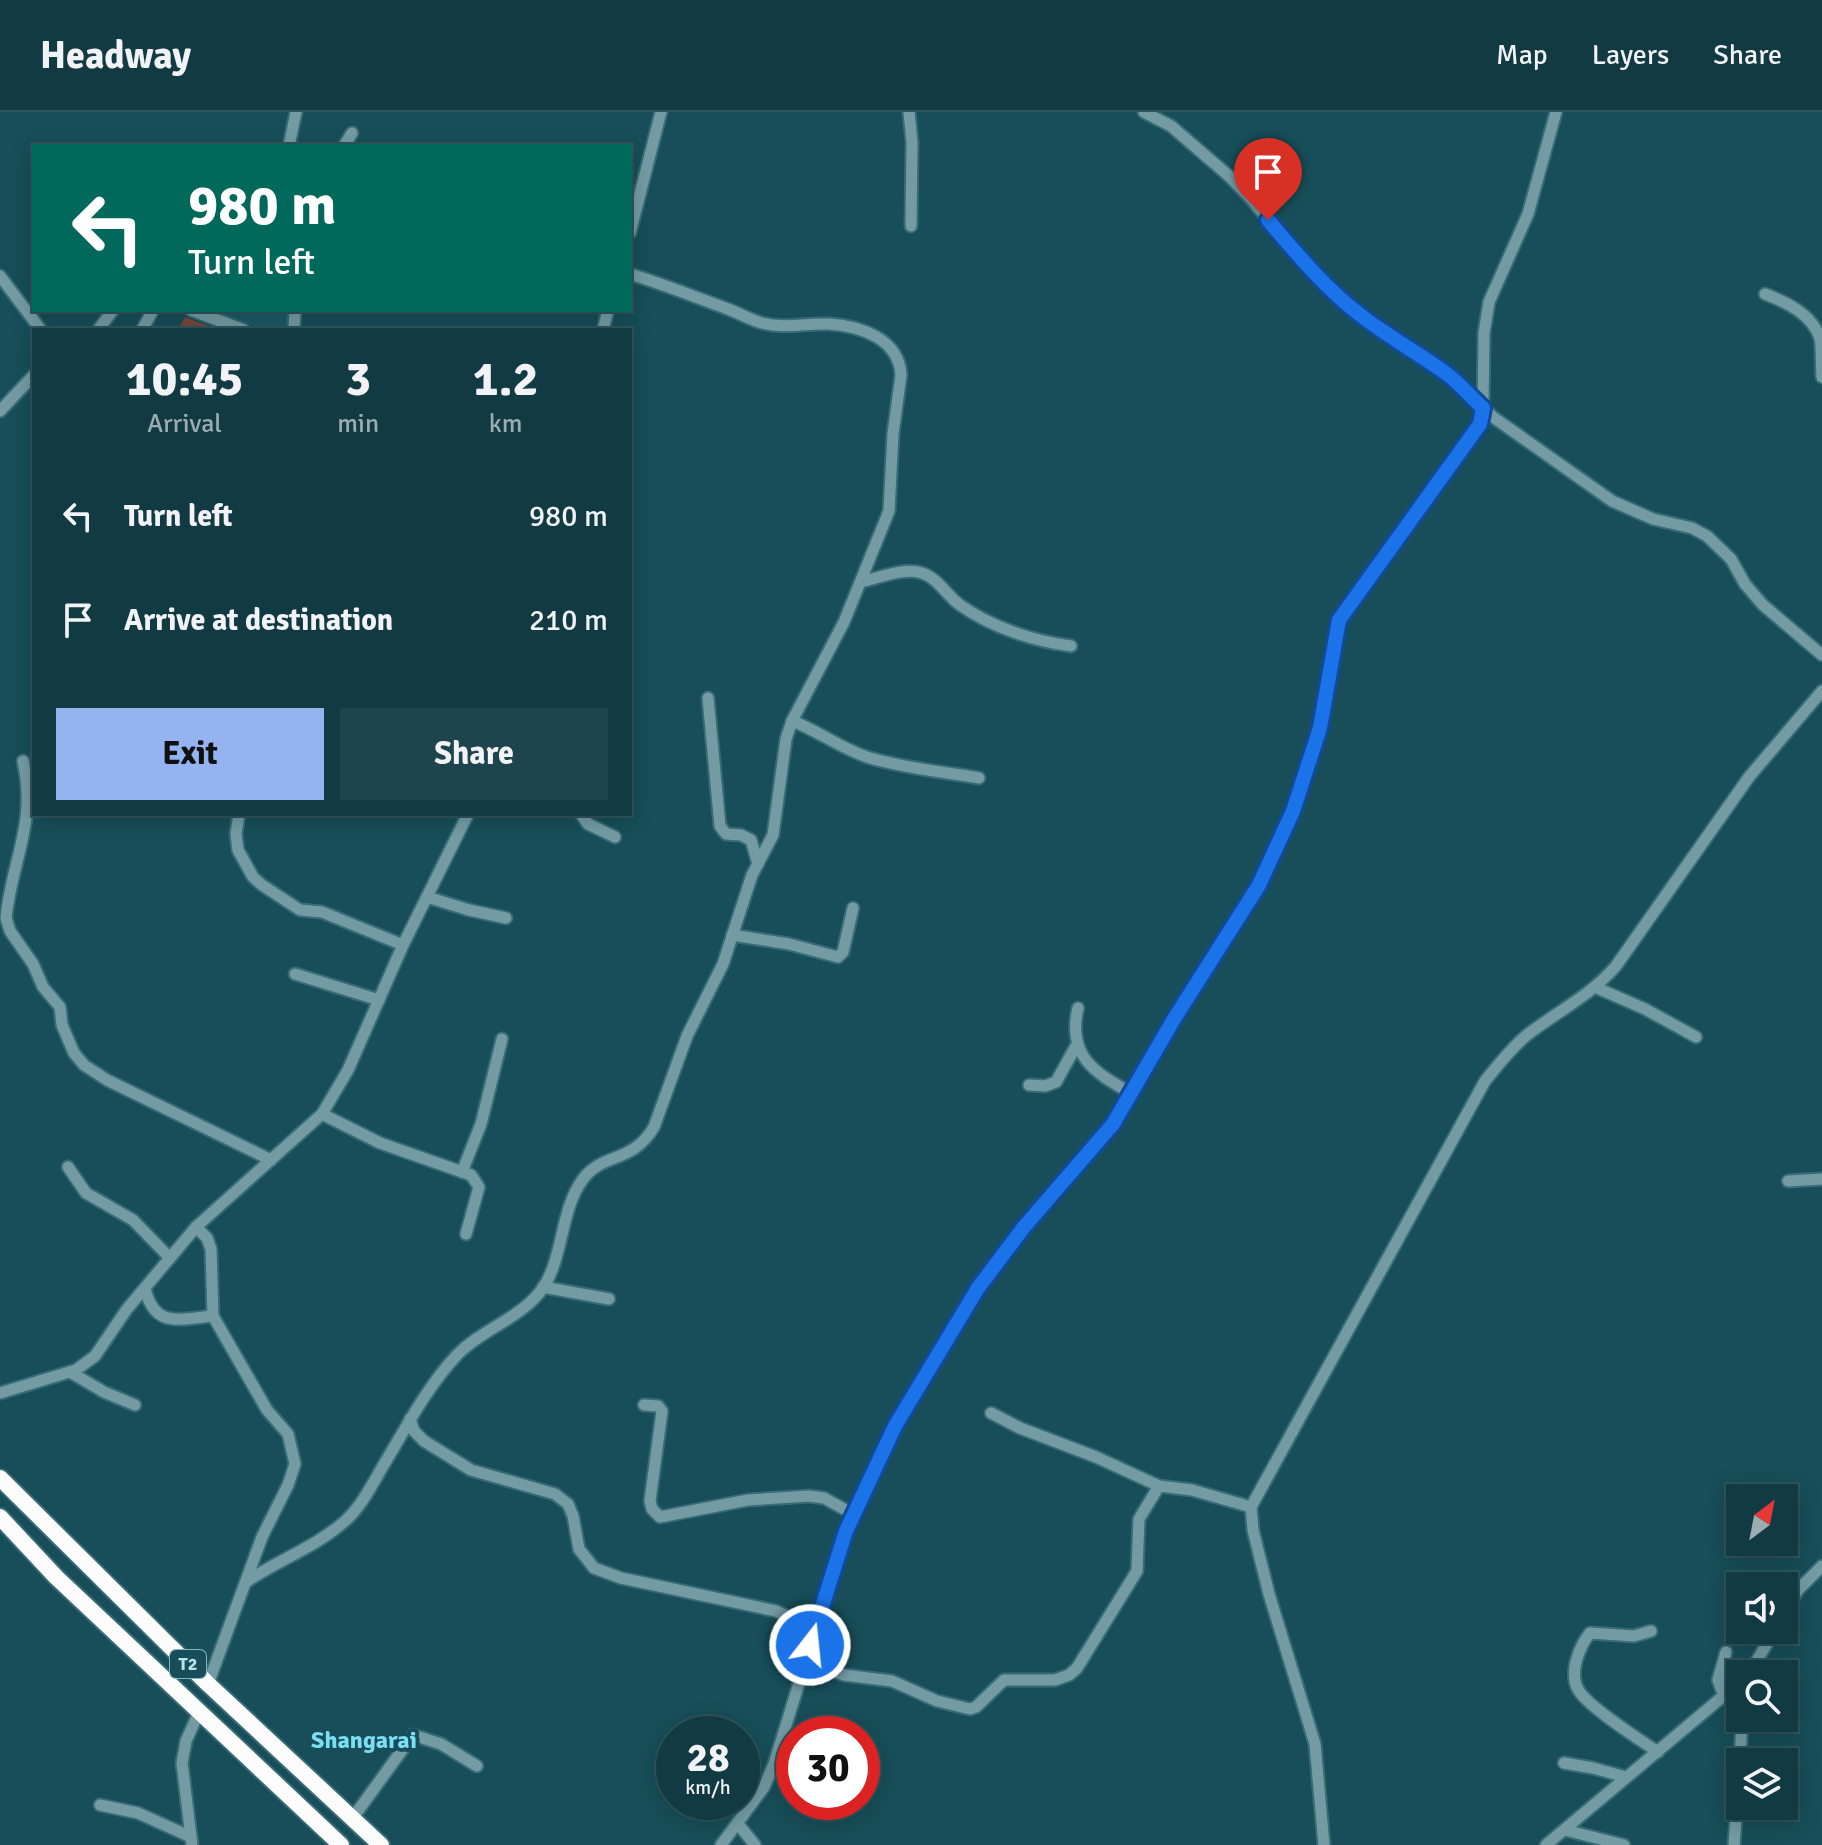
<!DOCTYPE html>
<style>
:root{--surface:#113a43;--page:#1e454e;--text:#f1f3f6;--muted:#9cadb2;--line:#30545c;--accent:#95b2f1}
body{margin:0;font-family:Signika,sans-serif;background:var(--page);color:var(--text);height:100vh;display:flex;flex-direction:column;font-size:30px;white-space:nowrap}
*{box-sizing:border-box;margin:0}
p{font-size:26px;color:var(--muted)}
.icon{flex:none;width:44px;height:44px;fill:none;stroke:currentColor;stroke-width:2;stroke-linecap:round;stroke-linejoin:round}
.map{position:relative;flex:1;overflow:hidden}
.drawer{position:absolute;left:32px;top:216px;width:600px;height:488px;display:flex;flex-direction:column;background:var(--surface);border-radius:0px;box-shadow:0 4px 20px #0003,0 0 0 2px var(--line)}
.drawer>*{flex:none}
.top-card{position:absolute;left:32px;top:32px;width:600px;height:168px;border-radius:0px;box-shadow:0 4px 20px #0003,0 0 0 2px var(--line);background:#00695c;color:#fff;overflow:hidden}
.needle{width:52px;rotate:32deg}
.buttons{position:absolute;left:1726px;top:1372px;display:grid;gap:16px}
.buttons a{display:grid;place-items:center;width:72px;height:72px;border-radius:0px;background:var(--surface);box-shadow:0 4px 20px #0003,0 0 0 2px var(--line);font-size:40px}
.speed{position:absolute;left:656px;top:1604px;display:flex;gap:16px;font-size:40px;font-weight:700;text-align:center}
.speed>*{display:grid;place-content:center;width:104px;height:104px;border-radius:50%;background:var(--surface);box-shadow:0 4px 20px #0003,0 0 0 2px var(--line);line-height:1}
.speed small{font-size:20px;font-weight:400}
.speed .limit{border:12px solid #d22;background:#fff;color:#111}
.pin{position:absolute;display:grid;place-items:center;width:68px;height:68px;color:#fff;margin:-82px -34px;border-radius:50% 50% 50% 0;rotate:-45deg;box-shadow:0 0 8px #0007}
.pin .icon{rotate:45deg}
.me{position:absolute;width:88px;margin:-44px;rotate:16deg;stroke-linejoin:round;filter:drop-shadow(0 0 6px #0008)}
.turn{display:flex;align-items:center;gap:28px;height:168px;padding:0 24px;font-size:36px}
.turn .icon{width:104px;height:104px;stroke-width:2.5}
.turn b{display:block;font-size:56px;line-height:68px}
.eta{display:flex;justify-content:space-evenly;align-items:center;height:136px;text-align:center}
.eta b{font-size:48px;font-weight:700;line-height:56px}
.cta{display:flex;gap:16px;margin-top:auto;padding:16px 24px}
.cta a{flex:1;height:92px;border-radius:0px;background:var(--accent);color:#111;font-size:32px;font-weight:700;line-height:92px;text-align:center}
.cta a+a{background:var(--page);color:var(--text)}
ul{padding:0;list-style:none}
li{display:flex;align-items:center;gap:24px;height:104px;padding:0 24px}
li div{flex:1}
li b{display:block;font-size:30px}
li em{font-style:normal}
header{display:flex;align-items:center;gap:48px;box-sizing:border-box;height:112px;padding:0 40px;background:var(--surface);border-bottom:2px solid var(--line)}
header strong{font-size:38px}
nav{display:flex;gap:44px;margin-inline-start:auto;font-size:28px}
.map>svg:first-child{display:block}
.built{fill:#1c5b67}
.grass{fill:#7a473c}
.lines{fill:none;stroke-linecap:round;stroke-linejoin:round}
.minor-casing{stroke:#376c77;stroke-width:15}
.highway-casing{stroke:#376c77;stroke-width:20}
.minor{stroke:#749ba4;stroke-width:11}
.highway{stroke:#fcfcfc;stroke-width:16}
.route-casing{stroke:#114b97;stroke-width:20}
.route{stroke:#1a73e8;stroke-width:14}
.labels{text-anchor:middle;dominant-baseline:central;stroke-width:8;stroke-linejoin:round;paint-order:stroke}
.shield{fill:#174e59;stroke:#86b6c1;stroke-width:2}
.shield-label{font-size:18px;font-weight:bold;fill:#b6e3ed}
.quarter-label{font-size:24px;font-weight:bold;fill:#7bdef3;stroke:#174e59}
</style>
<header>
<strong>Headway</strong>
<nav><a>Map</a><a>Layers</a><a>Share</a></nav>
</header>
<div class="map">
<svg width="1822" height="1733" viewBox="0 0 1822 1733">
<rect width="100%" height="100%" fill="#174e59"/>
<!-- built -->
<path class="built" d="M 209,198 L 291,198 L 290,218 L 264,218 Z"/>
<!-- grass -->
<path class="grass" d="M 185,205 L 219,218 L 178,218 Z"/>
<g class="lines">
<!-- minor casing -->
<g class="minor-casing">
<g id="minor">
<path d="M 909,0 L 912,30 L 911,114"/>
<path d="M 1144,0 L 1171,14 L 1229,64 L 1251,87 L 1310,159 L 1359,202 L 1447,262 L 1493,305 L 1612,389 L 1653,407 L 1692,416 L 1707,424 L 1731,447 L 1745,472 L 1763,493 L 1822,543"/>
<path d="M 289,34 L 296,0"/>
<path d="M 344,34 L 352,21"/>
<path d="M 630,121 L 661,0"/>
<path d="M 0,164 L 41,218"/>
<path d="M 1765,182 C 1786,190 1812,202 1820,226 C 1822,237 1821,253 1822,265"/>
<path d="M 191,198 L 244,218"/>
<path d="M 98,218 L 113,198"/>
<path d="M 142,218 L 153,198"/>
<path d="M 294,218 L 295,198"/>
<path d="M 603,218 L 608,198"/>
<path d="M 0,299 L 34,263"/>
<path d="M 861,470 C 879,466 904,455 922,461 C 938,466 947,484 960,493 C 991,515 1033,529 1071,534"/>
<path d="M 708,586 L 720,714 L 726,722 L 741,723 L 751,728 L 758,752"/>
<path d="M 792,609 C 819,619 841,637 870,646 C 905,656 943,660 979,666"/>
<path d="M 23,649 C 37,712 12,747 6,806 L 10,819 L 33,852 L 43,875 L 60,895 L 62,913 L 74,941 L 84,953 L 107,968 L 271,1048"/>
<path d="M 239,702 L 236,722 L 238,738 L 253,765 L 262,773 L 300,798 L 322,800 L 403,833"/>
<path d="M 581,702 L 588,712 L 615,725"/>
<path d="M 427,785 L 469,798 L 506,806"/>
<path d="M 732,823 L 789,832 L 838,845 L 843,840 L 853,796"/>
<path d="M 295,862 L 379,888"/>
<path d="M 1597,876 L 1645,897 L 1696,925"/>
<path d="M 1078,896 C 1067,943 1093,960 1131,981"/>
<path d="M 1029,973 L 1045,974 L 1056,970 L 1076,934"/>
<path d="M 322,1002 L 380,1031 L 471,1063 L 479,1075 L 466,1122"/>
<path d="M 68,1055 L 86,1081 L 133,1108 L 170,1146"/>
<path d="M 462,1060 L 481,1012 L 502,927"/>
<path d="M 1788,1069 L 1822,1067"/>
<path d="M 196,1115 L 207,1126 L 211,1137 L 213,1204 L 267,1298 L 288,1322 L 295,1352 L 288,1373 L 262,1425 L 208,1572"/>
<path d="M 543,1175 L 609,1187"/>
<path d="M 145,1176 C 154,1217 180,1207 213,1204"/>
<path d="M 70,1260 L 104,1280 L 135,1293"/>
<path d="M 0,1281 L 76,1258 L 95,1244 L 127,1197 L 196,1115 L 322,1002 L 348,958 L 403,833 L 468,702"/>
<path d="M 644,1293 L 658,1294 L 662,1299 L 650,1389 L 652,1397 L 660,1405 L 748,1388 L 809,1384 L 824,1386 L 853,1402"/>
<path d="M 991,1301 L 1020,1316 L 1096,1345 L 1159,1374 L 1192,1378 L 1251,1395"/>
<path d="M 410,1307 L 414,1319 L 424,1329 L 471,1358 L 555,1382 L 568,1392 L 573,1404 L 579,1437 L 594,1456 L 621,1466 L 776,1499 L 814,1517"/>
<path d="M 246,1470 C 278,1448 316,1435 345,1409 C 361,1395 372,1373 383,1354 C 406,1316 426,1276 457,1243 C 482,1217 522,1206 543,1176 C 564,1144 560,1098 583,1067 C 603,1040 632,1052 654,1015 L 687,924 L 723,852 L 752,763 L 773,723 L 786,627 L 792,609 L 844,510 L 889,399 L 893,322 L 901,263 C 899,227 861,214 829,212 C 806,211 785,217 762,211 C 750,208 739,201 728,197 C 695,185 663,172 630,162"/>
<path d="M 1784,1501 L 1798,1478 L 1822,1454"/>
<path d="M 1651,1519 L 1634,1524 L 1590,1521 C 1579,1535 1568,1562 1579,1579 C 1590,1596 1640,1628 1658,1640"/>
<path d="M 805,1549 L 844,1563 L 892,1569 L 937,1589 L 970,1597 L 976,1595 L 1004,1568 L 1055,1568 L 1069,1563 L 1077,1556 L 1137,1459 L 1139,1407 L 1159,1374"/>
<path d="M 1749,1562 L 1775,1518"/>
<path d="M 1724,1584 L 1718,1568 L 1726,1540"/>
<path d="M 1740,1650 L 1742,1606"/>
<path d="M 1564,1651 L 1593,1656 L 1626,1665"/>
<path d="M 100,1693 L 138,1701 L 191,1725"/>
<path d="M 352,1707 L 413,1623 L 441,1632 L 477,1654"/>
<path d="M 738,1712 L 755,1733"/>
<path d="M 1565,1718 L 1624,1733"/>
<path d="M 192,1733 L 182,1651 L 186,1629 L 200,1598"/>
<path d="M 721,1733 L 764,1675 L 774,1652 L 846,1419 L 895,1314 L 964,1195 L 1024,1115 L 1113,1012 L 1174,907 L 1259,773 L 1293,699 L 1320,616 L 1339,508 L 1480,312 L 1483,296 L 1484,221 L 1489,190 L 1528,102 L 1556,0"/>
<path d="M 1324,1733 L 1315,1632 L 1269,1482 L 1253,1418 L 1251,1395 L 1485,969 C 1498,953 1511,936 1527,923 C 1558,899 1590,884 1616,854 L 1749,665 L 1822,579"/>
<path d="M 1546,1733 L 1740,1570"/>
<path d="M 1734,1733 L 1740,1652"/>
</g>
</g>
<!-- highway casing -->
<g class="highway-casing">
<g id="highway">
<path d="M 0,1366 L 208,1572 L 381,1733"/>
<path d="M 0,1405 L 56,1465 L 341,1733"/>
</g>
</g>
<!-- minor -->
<use href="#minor" class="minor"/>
<!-- highway -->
<use href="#highway" class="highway"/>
</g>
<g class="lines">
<!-- route casing -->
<g class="route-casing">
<path id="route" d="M 810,1533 L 846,1419 L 895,1314 L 978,1176 L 1024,1115 L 1113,1012 L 1174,907 L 1259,773 L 1293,699 L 1320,616 L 1339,508 L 1480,312 L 1483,296 C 1471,285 1460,272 1447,262 C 1418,241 1387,224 1359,202 C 1324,175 1297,142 1268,108"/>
</g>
<!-- route -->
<use href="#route" class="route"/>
</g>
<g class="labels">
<!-- shield labels -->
<rect class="shield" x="170" y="1538" width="36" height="28" rx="6"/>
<g class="shield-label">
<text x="188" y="1552">T2</text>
</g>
<!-- quarter labels -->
<g class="quarter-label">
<text x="364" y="1628">Shangarai</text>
</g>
</g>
</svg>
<div class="buttons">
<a><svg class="needle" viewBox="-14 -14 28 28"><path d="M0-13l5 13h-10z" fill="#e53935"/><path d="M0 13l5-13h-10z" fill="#9cadb2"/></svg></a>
<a><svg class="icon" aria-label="sound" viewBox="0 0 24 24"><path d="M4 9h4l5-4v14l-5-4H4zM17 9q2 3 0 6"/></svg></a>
<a><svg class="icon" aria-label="search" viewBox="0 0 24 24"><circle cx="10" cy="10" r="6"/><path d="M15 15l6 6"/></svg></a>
<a><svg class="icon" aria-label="layers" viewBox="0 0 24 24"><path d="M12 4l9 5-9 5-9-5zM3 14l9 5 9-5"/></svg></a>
</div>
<div class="speed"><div>28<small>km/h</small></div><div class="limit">30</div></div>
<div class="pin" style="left:1268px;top:108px;background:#d93025"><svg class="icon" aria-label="arrive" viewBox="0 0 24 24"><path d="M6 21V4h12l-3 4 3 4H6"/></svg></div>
<svg class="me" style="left:810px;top:1533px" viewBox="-20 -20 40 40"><circle r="17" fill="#1a73e8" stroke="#fff" stroke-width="3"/><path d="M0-11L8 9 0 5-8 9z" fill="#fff"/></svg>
<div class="top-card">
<div class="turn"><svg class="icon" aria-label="left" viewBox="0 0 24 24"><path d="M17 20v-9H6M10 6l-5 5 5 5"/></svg><div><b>980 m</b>Turn left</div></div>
</div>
<section class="drawer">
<div class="eta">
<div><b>10:45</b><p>Arrival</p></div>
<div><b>3</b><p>min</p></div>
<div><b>1.2</b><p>km</p></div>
</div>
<ul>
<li><svg class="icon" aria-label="left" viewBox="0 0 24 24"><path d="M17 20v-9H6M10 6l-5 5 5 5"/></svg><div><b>Turn left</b></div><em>980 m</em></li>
<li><svg class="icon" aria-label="arrive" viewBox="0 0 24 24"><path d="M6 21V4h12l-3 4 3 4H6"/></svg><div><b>Arrive at destination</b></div><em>210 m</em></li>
</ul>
<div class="cta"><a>Exit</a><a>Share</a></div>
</section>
</div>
